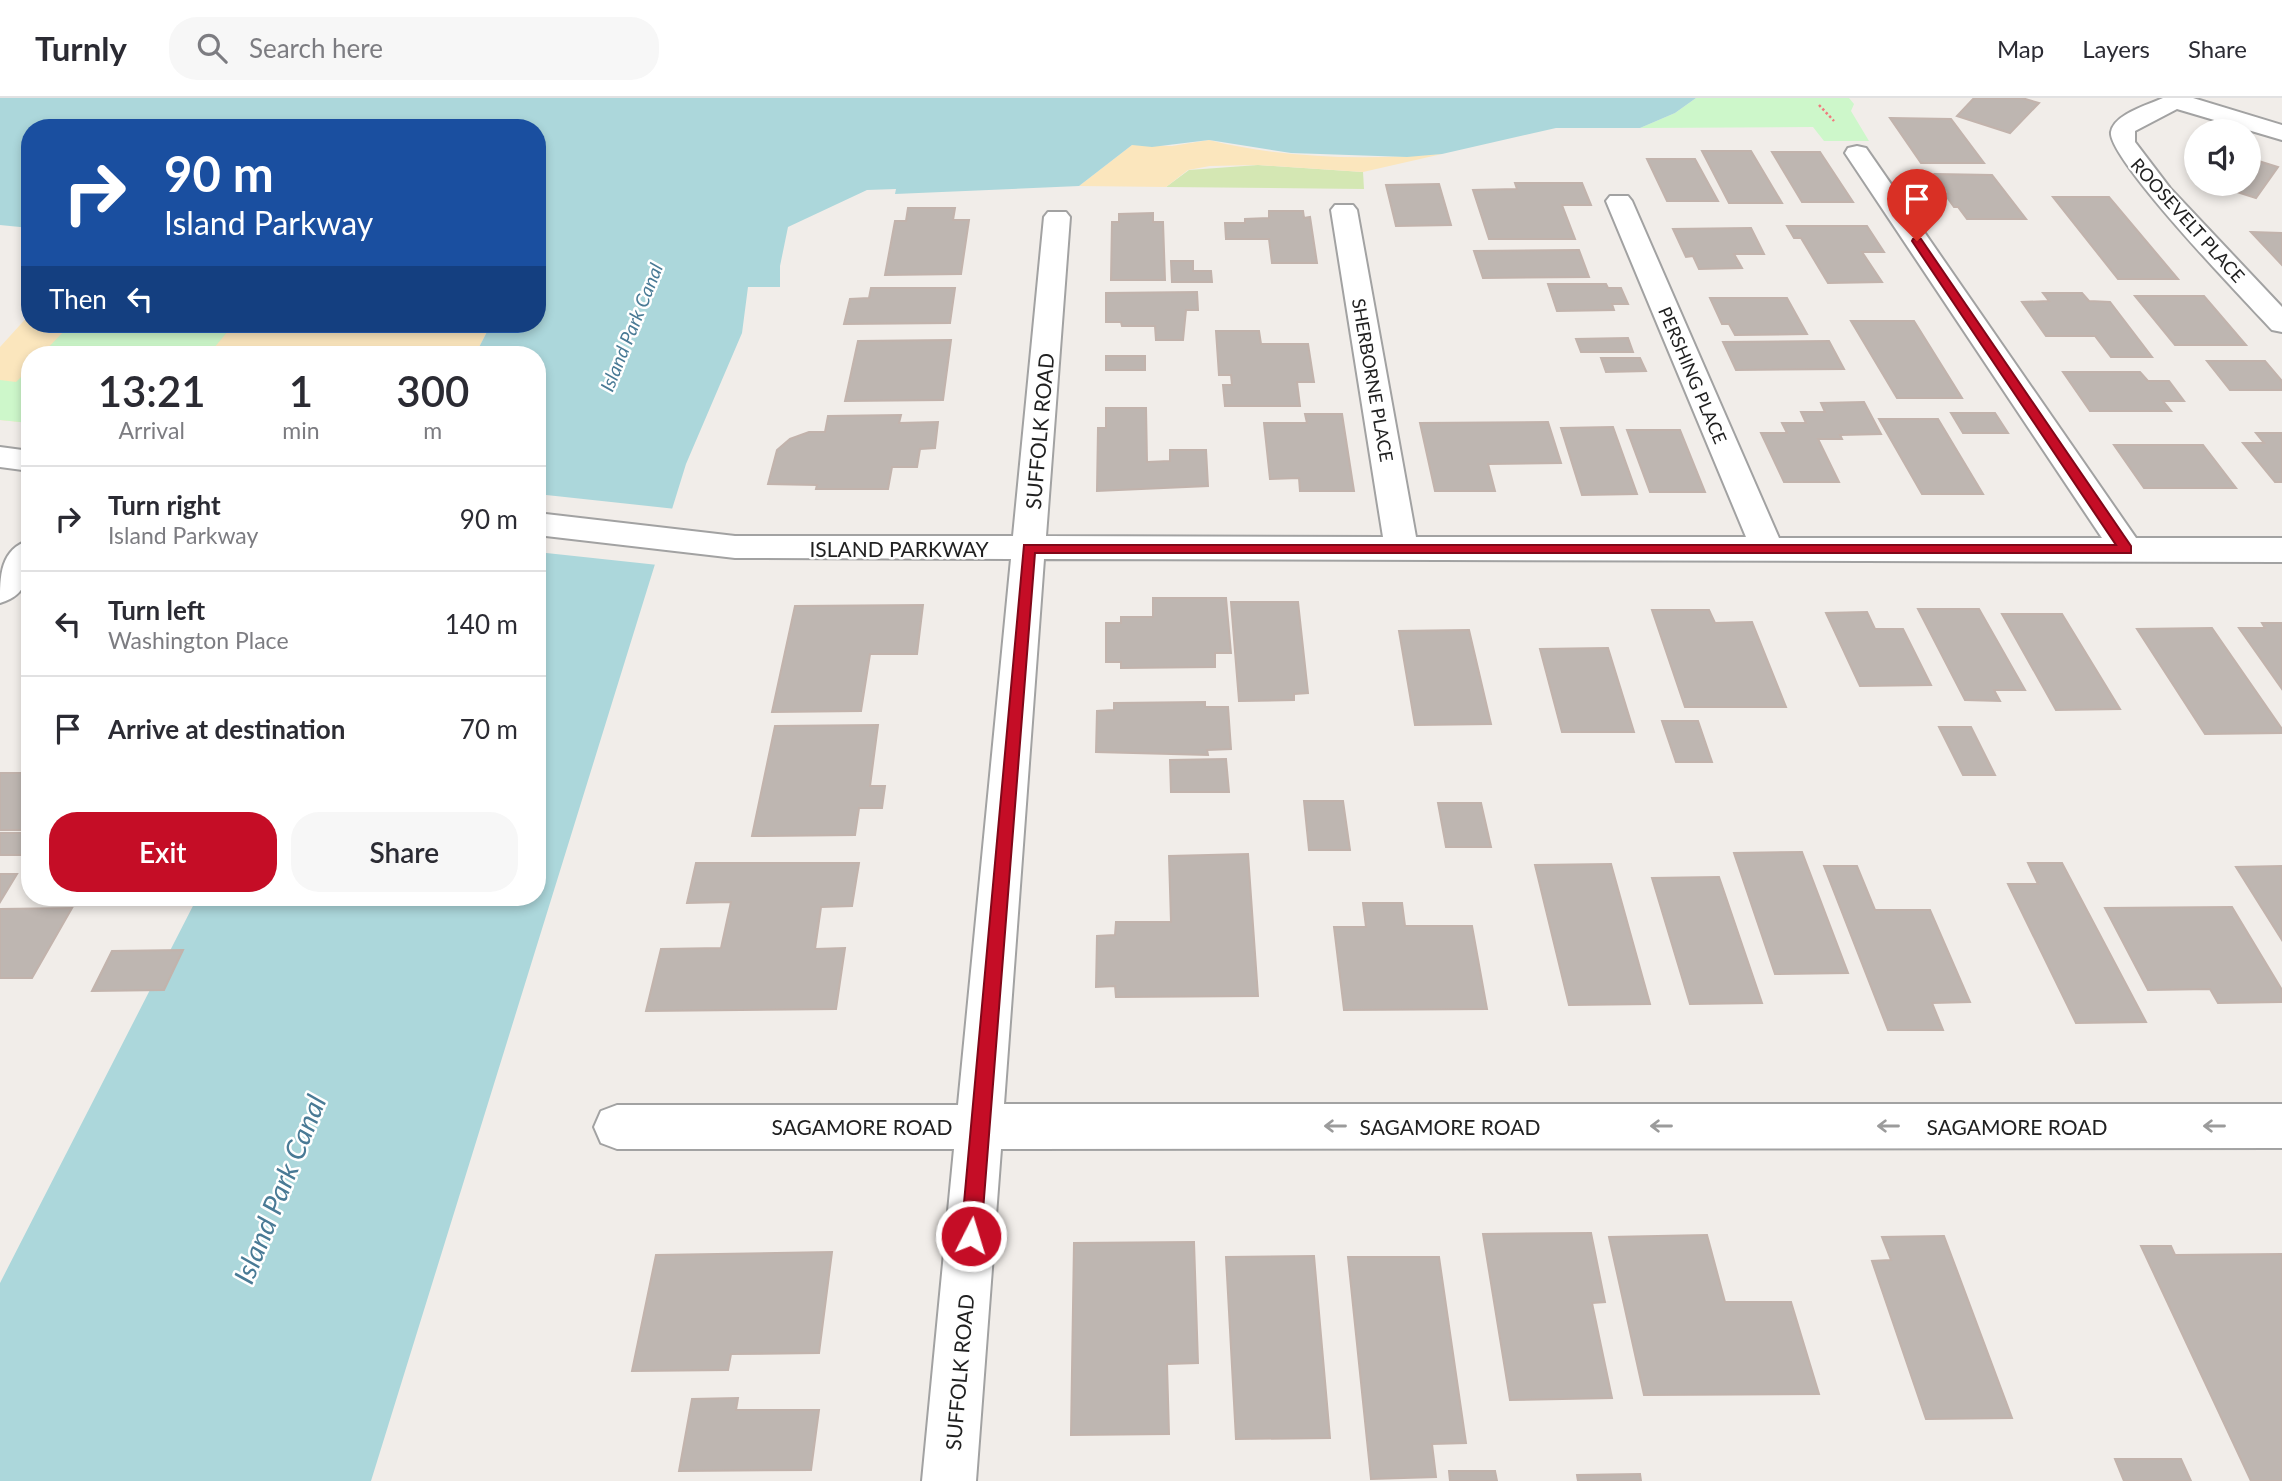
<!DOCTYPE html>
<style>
:root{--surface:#fff;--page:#f7f7f7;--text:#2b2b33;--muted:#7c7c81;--line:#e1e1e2;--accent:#c50d26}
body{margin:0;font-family:Lato,sans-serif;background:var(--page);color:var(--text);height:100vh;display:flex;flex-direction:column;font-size:26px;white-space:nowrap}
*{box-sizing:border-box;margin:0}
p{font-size:23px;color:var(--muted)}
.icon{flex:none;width:38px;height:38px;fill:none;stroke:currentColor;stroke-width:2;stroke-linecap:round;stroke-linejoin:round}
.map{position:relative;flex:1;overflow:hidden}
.details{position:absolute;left:21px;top:248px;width:525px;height:560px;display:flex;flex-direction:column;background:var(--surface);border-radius:28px;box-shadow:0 4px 10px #0003}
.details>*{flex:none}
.top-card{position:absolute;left:21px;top:21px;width:525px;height:214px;border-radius:28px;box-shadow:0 4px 10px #0003;background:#1a4fa0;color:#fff;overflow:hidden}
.fabs{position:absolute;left:2184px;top:21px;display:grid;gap:14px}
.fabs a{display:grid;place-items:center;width:77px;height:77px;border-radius:50%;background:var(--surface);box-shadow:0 4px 10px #0003;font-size:35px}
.pin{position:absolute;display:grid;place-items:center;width:60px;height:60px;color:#fff;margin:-72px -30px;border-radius:50% 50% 50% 0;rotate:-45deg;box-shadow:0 0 7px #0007}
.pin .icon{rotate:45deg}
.me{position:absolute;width:77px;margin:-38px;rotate:5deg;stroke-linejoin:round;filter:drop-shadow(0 0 5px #0008)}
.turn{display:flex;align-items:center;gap:24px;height:147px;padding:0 28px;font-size:32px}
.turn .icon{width:91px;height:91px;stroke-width:2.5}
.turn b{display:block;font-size:49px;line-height:60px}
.then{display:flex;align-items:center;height:66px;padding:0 28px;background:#0003;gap:14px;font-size:26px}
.eta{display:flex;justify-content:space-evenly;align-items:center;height:119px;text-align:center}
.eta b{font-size:42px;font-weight:600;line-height:49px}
.action{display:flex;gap:14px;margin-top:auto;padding:14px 28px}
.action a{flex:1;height:80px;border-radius:28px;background:var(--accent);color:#fff;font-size:28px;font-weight:600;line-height:80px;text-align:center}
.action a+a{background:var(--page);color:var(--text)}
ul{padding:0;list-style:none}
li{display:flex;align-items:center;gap:21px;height:105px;padding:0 28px;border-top:2px solid var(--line)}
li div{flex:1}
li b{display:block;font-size:26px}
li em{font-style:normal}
header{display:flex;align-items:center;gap:42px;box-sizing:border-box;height:98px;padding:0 35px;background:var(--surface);border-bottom:2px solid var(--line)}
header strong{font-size:33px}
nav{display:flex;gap:38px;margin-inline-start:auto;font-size:24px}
.search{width:490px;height:63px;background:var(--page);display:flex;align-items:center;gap:18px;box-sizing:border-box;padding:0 24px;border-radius:28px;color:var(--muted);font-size:26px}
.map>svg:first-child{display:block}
.grass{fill:#d4e7b3}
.sand{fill:#fbe6bd}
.park{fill:#cdf7ca}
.water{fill:#acd7db}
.pier{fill:#f1ede9}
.building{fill:#beb6b1;stroke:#c2b3ac;stroke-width:2}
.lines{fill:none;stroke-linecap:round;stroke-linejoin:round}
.minor-casing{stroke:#a2a2a2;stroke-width:4}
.path{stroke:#f1797d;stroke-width:2.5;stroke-dasharray:2.5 2.5;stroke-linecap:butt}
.minor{fill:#fff;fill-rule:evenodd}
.oneway{stroke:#9b9b9b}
.route{fill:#c50d26;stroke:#800819;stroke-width:2}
.labels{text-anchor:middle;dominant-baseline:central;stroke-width:5;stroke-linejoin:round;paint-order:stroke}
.far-street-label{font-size:18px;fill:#212121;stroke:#fff}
.far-water-label{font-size:19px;font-style:italic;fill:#497a95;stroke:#fff}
.street-label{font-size:21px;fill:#212121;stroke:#fff}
.near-water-label{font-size:28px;font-style:italic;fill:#497a95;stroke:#fff}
</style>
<header>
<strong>Turnly</strong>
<div class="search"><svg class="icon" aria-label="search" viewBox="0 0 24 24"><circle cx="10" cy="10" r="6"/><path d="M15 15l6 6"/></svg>Search here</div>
<nav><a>Map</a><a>Layers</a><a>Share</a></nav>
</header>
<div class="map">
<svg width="2282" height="1383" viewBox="0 0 2282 1383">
<rect width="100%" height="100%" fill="#f1ede9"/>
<!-- grass -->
<path class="grass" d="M 1258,67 L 1363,74 L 1364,91 L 1166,89 L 1189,72 Z"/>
<!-- sand -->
<g class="sand">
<path d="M 1209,42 C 1284,61 1365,62 1442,56 L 1363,74 L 1258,67 L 1210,68 L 1188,72 L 1166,89 L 1079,88 L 1132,47 L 1172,48 Z"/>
<path d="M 30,216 L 30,226 L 491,226 L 475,257 L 30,257 L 30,325 L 0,322 L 0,249 Z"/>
</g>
<!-- park -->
<g class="park">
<path d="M 1696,0 L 1849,0 L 1854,6 L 1851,13 L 1869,43 L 1824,43 L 1813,29 L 1640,30 L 1675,15 Z"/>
<path d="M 71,226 L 234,226 L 208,257 L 41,257 Z"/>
<path d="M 30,270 L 30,325 L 0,322 L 0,282 L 16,284 Z"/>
</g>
<!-- water -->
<path class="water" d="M 0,0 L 1696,0 L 1675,15 L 1640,30 L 1556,30 L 1442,56 L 1407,59 L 1291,55 L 1209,42 L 1152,49 L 1132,47 L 1079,88 L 895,96 L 896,91 L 867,92 L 788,129 L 780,168 L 780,189 L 748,189 L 742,235 L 686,366 L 371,1383 L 0,1383 L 0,1185 L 197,800 L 537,800 L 537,257 L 475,257 L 491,226 L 537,226 L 537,30 L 30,30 L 30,130 L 0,127 Z"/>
<!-- pier -->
<path class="pier" d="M 537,396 L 676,411 L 658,467 L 537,454 Z"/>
<!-- building -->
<g class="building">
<path d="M 1974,0 L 2022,0 L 2039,5 L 2010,35 L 1957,18 Z"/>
<path d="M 1890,20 L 1951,21 L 1984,65 L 1921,65 Z"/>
<path d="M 1702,53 L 1751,53 L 1782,105 L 1729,105 Z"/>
<path d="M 1772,54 L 1820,54 L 1853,104 L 1802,104 Z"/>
<path d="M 2249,60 L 2278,69 L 2256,100 L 2212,86 L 2249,86 Z"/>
<path d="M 1647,61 L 1695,61 L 1718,103 L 1667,103 Z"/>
<path d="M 1935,76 L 1992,77 L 2026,121 L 1967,121 L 1958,109 L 1954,109 L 1944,95 L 1949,96 Z"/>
<path d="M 1515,85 L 1582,85 L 1591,107 L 1562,107 L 1575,141 L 1489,141 L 1473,92 L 1517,91 Z"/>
<path d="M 1439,86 L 1451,127 L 1396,128 L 1386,87 Z"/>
<path d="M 2053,99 L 2109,99 L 2178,181 L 2118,181 Z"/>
<path d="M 908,110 L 955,110 L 953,122 L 969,122 L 961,176 L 885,177 L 895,123 L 906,123 Z"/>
<path d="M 1269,113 L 1303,113 L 1304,120 L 1310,119 L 1317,165 L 1272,165 L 1269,141 L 1226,141 L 1225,125 L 1245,125 L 1245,121 L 1269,120 Z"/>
<path d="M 1153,115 L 1153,124 L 1163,124 L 1165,182 L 1111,182 L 1112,124 L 1119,124 L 1119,116 Z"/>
<path d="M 1787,128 L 1867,128 L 1884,154 L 1862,154 L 1882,184 L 1828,185 L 1801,140 L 1794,140 Z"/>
<path d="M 1751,130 L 1764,156 L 1734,156 L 1742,170 L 1699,171 L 1693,158 L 1686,159 L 1673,131 Z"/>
<path d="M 2251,134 L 2282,135 L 2282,167 Z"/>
<path d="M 1579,152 L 1589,179 L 1483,180 L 1474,153 Z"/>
<path d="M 1171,163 L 1193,163 L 1193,173 L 1211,173 L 1212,184 L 1172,184 Z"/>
<path d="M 1548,186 L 1606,186 L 1608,190 L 1621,190 L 1628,206 L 1612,206 L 1614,212 L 1557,213 Z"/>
<path d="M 871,190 L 955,190 L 950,225 L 844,226 L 850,201 L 869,200 Z"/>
<path d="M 1197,194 L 1198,212 L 1186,212 L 1183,242 L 1156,242 L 1155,228 L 1122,228 L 1121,224 L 1106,224 L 1106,195 Z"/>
<path d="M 2043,195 L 2082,195 L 2089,203 L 2110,204 L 2152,259 L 2111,259 L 2095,238 L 2046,238 L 2022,204 L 2049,203 Z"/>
<path d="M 2135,198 L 2204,198 L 2246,247 L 2175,247 Z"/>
<path d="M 1710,200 L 1787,200 L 1807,236 L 1735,237 L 1729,226 L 1722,226 Z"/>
<path d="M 1851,223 L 1914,223 L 1962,300 L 1897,300 Z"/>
<path d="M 1216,233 L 1259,233 L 1261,246 L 1308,246 L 1314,284 L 1297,284 L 1300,308 L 1225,308 L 1223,287 L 1232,287 L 1231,277 L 1219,277 Z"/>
<path d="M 1628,240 L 1633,254 L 1581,254 L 1576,241 Z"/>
<path d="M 951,242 L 943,302 L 845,303 L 858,243 Z"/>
<path d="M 1829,243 L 1844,271 L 1736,272 L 1723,244 Z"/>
<rect x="1106" y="258" width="39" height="14"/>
<path d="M 1601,260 L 1640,260 L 1646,273 L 1606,274 Z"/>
<path d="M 2207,263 L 2265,263 L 2282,283 L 2282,292 L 2230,292 Z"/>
<path d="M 2063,274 L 2140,274 L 2148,283 L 2169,283 L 2184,303 L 2163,303 L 2171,313 L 2090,313 Z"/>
<path d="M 1864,304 L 1881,336 L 1840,337 L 1842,341 L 1818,341 L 1839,384 L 1784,384 L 1761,335 L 1787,335 L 1782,325 L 1806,325 L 1801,314 L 1825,314 L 1821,305 Z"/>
<path d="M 1106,310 L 1146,310 L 1147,364 L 1170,363 L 1170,352 L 1206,352 L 1208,388 L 1097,393 L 1098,330 L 1106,330 Z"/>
<path d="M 1951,315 L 1995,315 L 2008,335 L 1963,335 Z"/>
<path d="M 1305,316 L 1342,316 L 1354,393 L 1300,393 L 1299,380 L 1270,381 L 1264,325 L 1307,325 Z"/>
<path d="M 901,317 L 899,325 L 938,324 L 935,350 L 920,351 L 917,369 L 892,369 L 888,391 L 816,391 L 817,387 L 768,386 L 777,352 L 790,341 L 809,334 L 825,334 L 828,318 Z"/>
<path d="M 1879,321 L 1938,321 L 1983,396 L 1922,396 Z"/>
<path d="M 1548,324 L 1561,365 L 1488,366 L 1495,393 L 1435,393 L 1420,325 Z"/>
<path d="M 1613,329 L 1637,396 L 1582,397 L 1561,330 Z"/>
<path d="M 1627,332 L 1680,332 L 1705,394 L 1650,394 Z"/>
<path d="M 2256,335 L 2282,335 L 2282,384 L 2275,384 L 2243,345 L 2264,345 Z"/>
<path d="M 2114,347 L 2203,347 L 2236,390 L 2144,390 Z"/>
<path d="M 1153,500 L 1226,500 L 1231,555 L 1215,555 L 1215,569 L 1121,570 L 1121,564 L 1106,564 L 1106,525 L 1121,525 L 1121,519 L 1153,519 Z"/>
<path d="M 1231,504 L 1298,504 L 1308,595 L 1294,596 L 1294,602 L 1239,603 Z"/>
<path d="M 923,507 L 917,556 L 870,556 L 861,613 L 772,614 L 795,508 Z"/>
<path d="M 1918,511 L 1979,511 L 2025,592 L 1994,592 L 2000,603 L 1965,602 Z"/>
<path d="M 1652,512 L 1709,512 L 1715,525 L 1752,524 L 1786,609 L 1685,609 Z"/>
<path d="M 1867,514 L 1875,531 L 1903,531 L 1931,587 L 1860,588 L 1826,515 Z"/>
<path d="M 2002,516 L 2062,516 L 2120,611 L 2056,612 Z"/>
<path d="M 2262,525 L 2282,525 L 2282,591 L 2239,530 L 2265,530 Z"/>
<path d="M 2212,530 L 2282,631 L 2282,635 L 2205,636 L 2137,531 Z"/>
<path d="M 1469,532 L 1491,626 L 1415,627 L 1399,533 Z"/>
<path d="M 1608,550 L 1634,634 L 1562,634 L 1540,551 Z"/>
<path d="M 1205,604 L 1205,609 L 1228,609 L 1231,651 L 1207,652 L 1208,657 L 1096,654 L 1097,613 L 1114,612 L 1114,605 Z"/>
<path d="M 1662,623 L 1698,623 L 1712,664 L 1676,664 Z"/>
<path d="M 878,627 L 870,688 L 885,688 L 882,710 L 859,710 L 855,737 L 752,738 L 775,628 Z"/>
<path d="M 1939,629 L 1971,629 L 1995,677 L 1963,677 Z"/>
<path d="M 1226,661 L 1229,694 L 1171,694 L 1170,662 Z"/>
<path d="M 30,668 L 30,732 L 0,732 L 0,675 L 25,675 Z"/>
<path d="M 1304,703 L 1343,703 L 1350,752 L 1309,752 Z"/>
<path d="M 1438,705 L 1481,705 L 1491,749 L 1446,749 Z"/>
<rect x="0" y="735" width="30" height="22"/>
<path d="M 1802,754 L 1848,875 L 1775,876 L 1734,755 Z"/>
<path d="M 1248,756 L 1258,898 L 1116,899 L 1115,888 L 1096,889 L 1097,838 L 1115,837 L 1116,824 L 1171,824 L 1169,758 Z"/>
<path d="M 696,765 L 859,765 L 852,808 L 821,809 L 815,851 L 845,850 L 836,911 L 646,913 L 661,851 L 721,850 L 731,804 L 687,805 Z"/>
<path d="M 2028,765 L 2062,765 L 2146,924 L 2076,925 L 2008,786 L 2038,786 Z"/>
<path d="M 1611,766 L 1650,906 L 1569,907 L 1535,767 Z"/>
<path d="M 1824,768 L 1857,768 L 1875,812 L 1930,812 L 1970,904 L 1932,905 L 1943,932 L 1888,932 Z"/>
<path d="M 2282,768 L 2282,842 L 2236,769 Z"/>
<path d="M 0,776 L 17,776 L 0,804 Z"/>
<path d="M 1719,779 L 1762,905 L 1690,906 L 1652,780 Z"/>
<path d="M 1363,805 L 1402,805 L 1405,828 L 1472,828 L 1487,911 L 1344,912 L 1334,829 L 1366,829 Z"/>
<path d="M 2232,809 L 2282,892 L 2282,904 L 2218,905 L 2210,891 L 2148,892 L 2105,810 Z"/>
<path d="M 72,810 L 32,880 L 0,880 L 0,811 Z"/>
<path d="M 183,852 L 164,892 L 92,893 L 112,853 Z"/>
<path d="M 1591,1135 L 1605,1204 L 1592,1205 L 1612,1300 L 1510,1302 L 1483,1136 Z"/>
<path d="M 1707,1137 L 1725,1204 L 1791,1204 L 1819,1296 L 1644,1297 L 1609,1139 Z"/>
<path d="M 1944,1138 L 2012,1320 L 1926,1321 L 1872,1163 L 1891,1162 L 1882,1139 Z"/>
<path d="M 1194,1144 L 1198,1265 L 1167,1266 L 1169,1336 L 1071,1337 L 1074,1145 Z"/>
<path d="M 2141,1148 L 2171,1148 L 2175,1157 L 2282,1156 L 2282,1383 L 2251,1383 Z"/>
<path d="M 832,1154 L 819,1255 L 731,1256 L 728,1272 L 632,1273 L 656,1157 Z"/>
<path d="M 1314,1158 L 1330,1340 L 1236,1341 L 1226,1159 Z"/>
<path d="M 1348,1159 L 1439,1159 L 1466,1345 L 1432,1346 L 1436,1379 L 1371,1381 Z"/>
<path d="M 738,1300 L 736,1312 L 819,1312 L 811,1372 L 679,1373 L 692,1301 Z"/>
<path d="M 2115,1361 L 2181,1361 L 2191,1383 L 2124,1383 Z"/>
<path d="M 1449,1373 L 1495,1373 L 1497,1383 L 1450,1383 Z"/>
<path d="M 1640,1376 L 1641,1383 L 1578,1383 L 1577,1377 Z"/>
</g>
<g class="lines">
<!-- minor casing -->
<g class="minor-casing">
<g id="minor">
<path d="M 2163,0 L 2193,0 L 2282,27 L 2282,42 L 2177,11 L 2135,33 L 2135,44 L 2170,90 L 2282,209 L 2282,234 L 2272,232 C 2247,205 2107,60 2111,34 C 2114,16 2148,7 2163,0 Z"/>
<path d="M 1857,48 L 1866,50 L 2136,440 L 2282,440 L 2282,464 L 1044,461 L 1004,1006 L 2282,1006 L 2282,1050 L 1001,1051 L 976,1383 L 922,1383 L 954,1051 L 617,1051 L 601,1045 L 594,1029 L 601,1013 L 617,1007 L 958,1007 L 1011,461 L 735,460 L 537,437 L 537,415 L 735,438 L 1013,438 L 1044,119 L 1048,114 L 1066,114 L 1070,119 L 1046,438 L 1383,439 L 1331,112 L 1335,107 L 1353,107 L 1357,112 L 1416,439 L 1746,439 L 1606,103 L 1610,98 L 1628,98 L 1632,103 L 1779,440 L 2102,440 L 1845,55 L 1848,50 Z"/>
<path d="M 0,349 L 30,353 L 30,373 L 0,369 Z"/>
<path d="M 30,442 C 30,469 32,496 0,505 C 0,478 0,451 30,442 Z"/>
</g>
</g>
<!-- path -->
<path class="path" d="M 1819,7 L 1834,23"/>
<!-- minor -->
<use href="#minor" class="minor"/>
</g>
<!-- one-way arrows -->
<defs><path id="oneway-shaft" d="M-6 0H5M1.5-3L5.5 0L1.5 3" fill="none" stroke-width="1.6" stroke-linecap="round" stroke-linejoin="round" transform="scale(1.75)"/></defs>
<g class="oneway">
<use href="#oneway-shaft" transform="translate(1335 1028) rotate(-180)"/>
<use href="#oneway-shaft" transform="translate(1661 1028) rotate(-180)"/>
<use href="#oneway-shaft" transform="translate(1888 1028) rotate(-180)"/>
<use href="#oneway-shaft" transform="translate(2214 1028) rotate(-180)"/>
</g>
<!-- route -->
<path class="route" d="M 1913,141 L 1921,141 L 2131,448 L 2131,455 L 1035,455 L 981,1138 L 978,1145 L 971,1148 L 963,1145 L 961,1138 L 1024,447 L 2116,447 L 1912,143 Z"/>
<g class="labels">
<!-- far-street labels -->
<g class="far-street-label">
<text transform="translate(2188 122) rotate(48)">ROOSEVELT PLACE</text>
<text transform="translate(1693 277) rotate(67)">PERSHING PLACE</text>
<text transform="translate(1373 282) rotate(80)">SHERBORNE PLACE</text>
</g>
<!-- far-water labels -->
<g class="far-water-label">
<text transform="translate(631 229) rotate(-68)">Island Park Canal</text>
</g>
<!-- street labels -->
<g class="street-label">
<text transform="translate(1039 333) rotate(-85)">SUFFOLK ROAD</text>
<text x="899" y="450">ISLAND PARKWAY</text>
<text x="862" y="1028">SAGAMORE ROAD</text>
<text x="1450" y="1028">SAGAMORE ROAD</text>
<text x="2017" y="1028">SAGAMORE ROAD</text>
<text transform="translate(959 1274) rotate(-85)">SUFFOLK ROAD</text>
</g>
<!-- near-water labels -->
<g class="near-water-label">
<text transform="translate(279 1091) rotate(-68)">Island Park Canal</text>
</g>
</g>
</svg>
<div class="fabs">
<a><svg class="icon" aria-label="sound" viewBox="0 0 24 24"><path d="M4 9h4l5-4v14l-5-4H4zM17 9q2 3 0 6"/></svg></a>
</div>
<div class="pin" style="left:1917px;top:143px;background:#d93025"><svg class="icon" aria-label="arrive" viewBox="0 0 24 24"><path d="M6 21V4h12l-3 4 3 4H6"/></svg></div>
<svg class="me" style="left:971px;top:1138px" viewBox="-20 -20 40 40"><circle r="17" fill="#c50d26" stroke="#fff" stroke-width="3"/><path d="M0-11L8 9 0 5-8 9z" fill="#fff"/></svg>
<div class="top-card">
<div class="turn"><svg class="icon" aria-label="right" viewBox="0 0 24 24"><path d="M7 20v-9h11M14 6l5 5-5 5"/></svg><div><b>90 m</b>Island Parkway</div></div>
<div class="then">Then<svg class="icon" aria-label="left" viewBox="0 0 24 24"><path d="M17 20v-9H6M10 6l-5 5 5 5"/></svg></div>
</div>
<section class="details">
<div class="eta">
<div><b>13:21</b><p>Arrival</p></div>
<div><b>1</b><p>min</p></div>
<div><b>300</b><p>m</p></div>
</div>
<ul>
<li><svg class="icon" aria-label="right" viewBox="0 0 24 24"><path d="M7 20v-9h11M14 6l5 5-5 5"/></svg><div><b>Turn right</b><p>Island Parkway</p></div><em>90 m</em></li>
<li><svg class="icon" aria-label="left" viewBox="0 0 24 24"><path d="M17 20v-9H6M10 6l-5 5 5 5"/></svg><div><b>Turn left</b><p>Washington Place</p></div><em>140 m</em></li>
<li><svg class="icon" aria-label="arrive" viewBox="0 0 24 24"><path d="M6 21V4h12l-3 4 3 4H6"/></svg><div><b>Arrive at destination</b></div><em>70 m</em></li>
</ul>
<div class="action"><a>Exit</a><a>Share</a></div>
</section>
</div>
